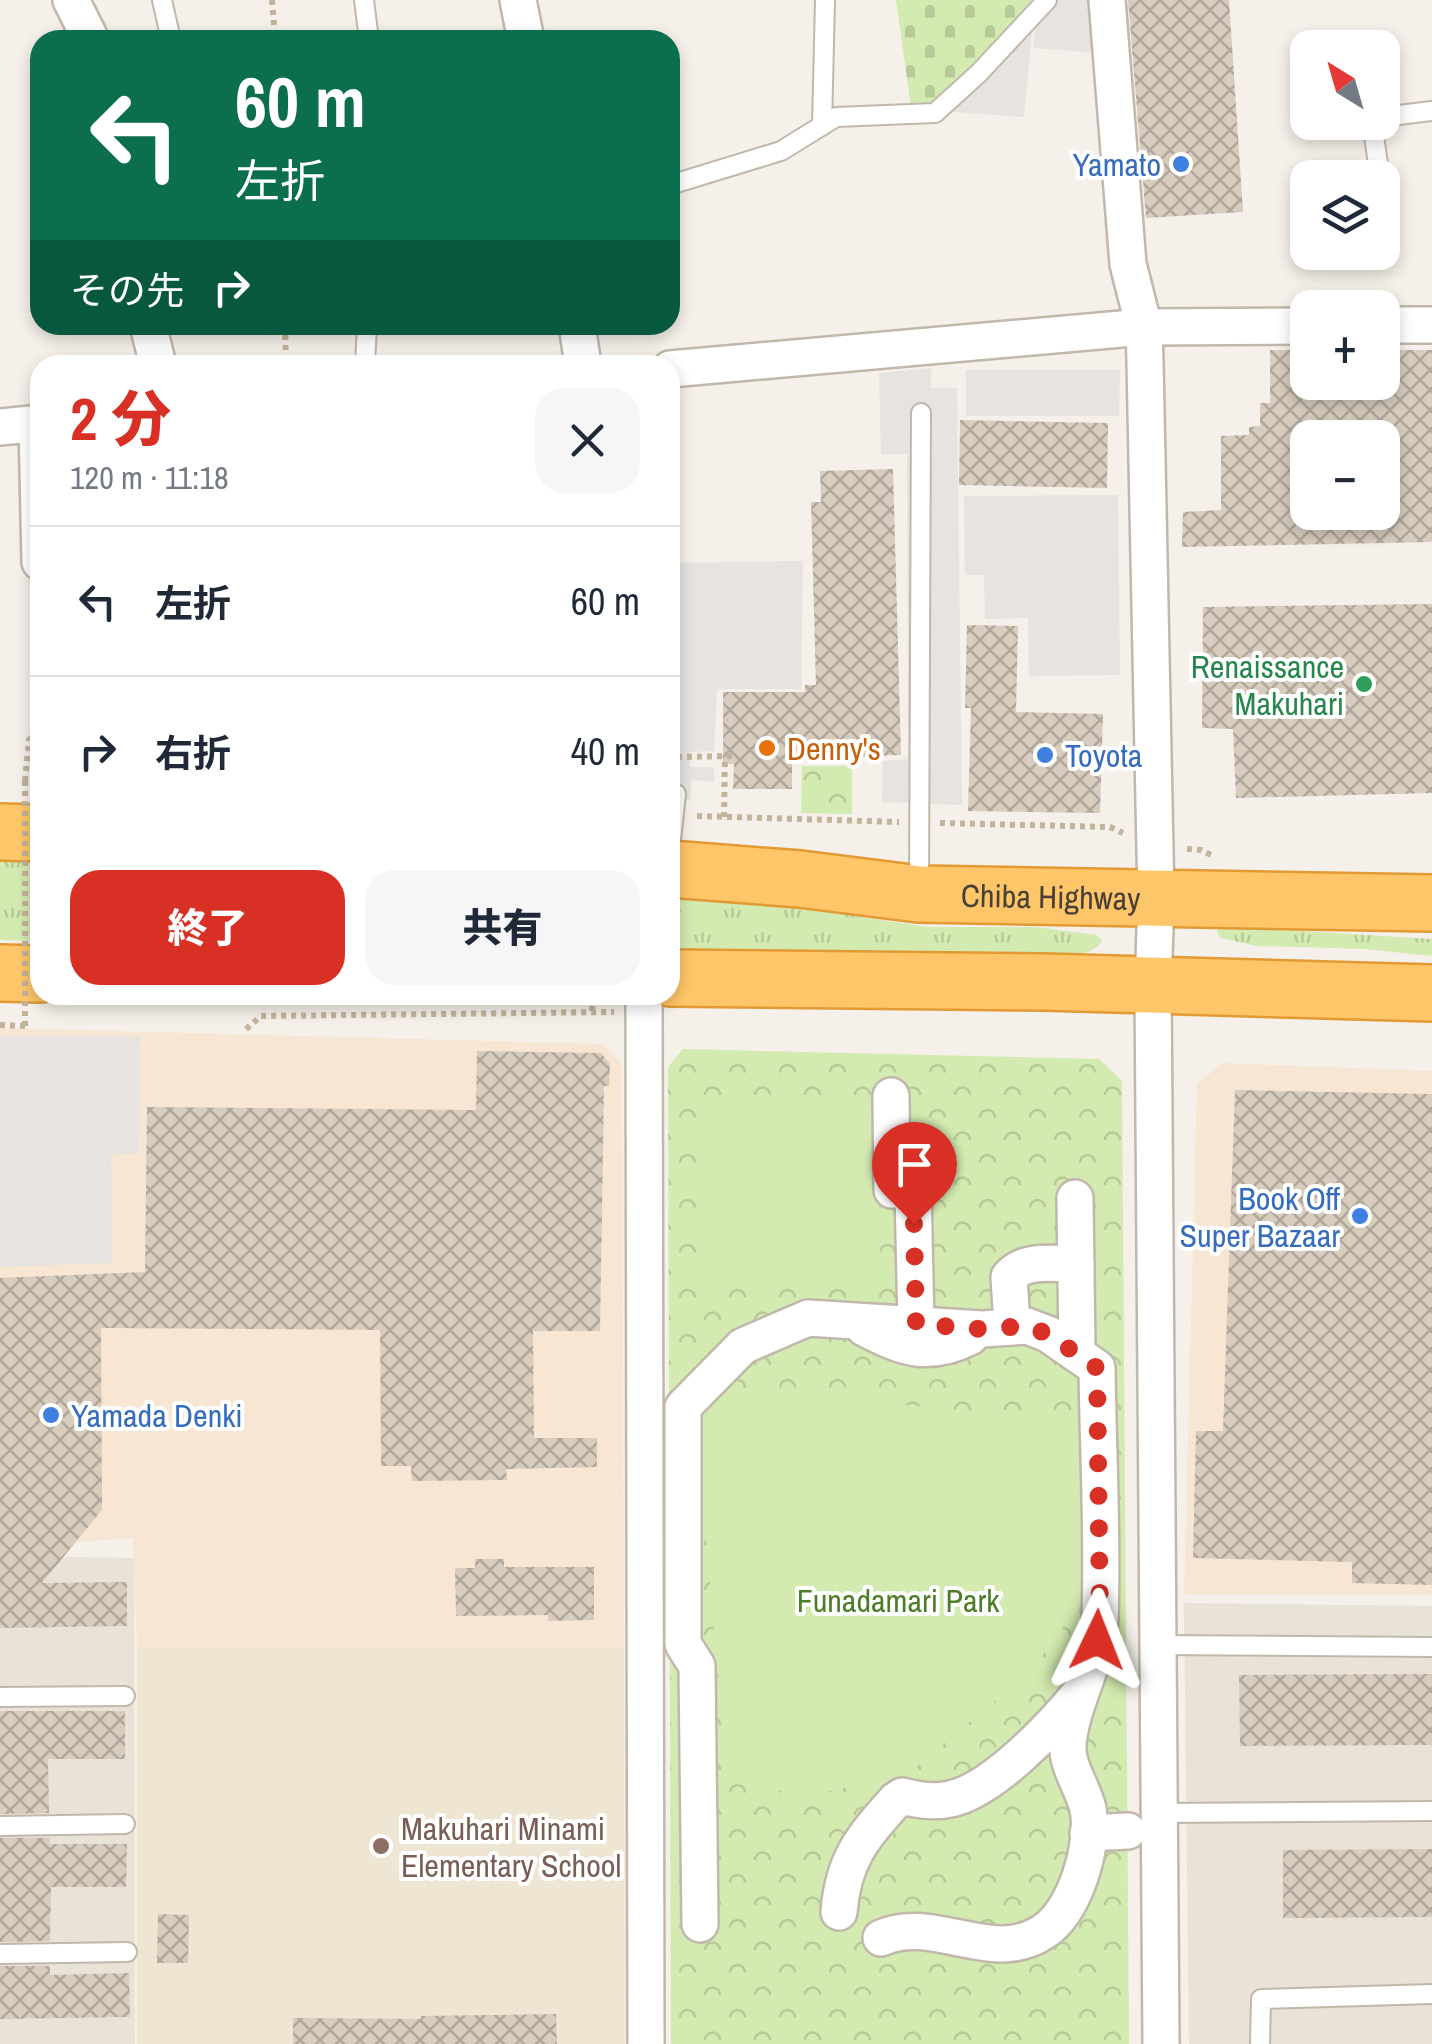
<!DOCTYPE html>
<html lang="ja">
<meta charset="utf-8">
<style>
:root{--surface:#fff;--page:#f6f6f7;--text:#1f2937;--muted:#747a83;--line:#e0e1e3;--accent:#d93025}
body{margin:0;font-family:"Archivo Narrow","Noto Sans JP",sans-serif;background:var(--page);color:var(--text);height:100vh;display:flex;flex-direction:column;font-size:38px;white-space:nowrap}
*{box-sizing:border-box;margin:0}
p{font-size:32px;color:var(--muted)}
.icon{flex:none;width:55px;height:55px;fill:none;stroke:currentColor;stroke-width:2;stroke-linecap:round;stroke-linejoin:round}
.map{position:relative;flex:1;overflow:hidden}
.drawer{position:absolute;left:30px;top:355px;width:650px;height:650px;display:flex;flex-direction:column;background:var(--surface);border-radius:30px;box-shadow:0 5px 15px #0003}
.drawer>*{flex:none}
.banner{position:absolute;left:30px;top:30px;width:650px;height:305px;border-radius:30px;box-shadow:0 5px 15px #0003;background:#0b6e4f;color:#fff;overflow:hidden}
.needle{width:65px;rotate:323deg}
.buttons{position:absolute;left:1290px;top:30px;display:grid;gap:20px}
.buttons a{display:grid;place-items:center;width:110px;height:110px;border-radius:20px;background:var(--surface);box-shadow:0 5px 15px #0003;font-size:50px}
.pin{position:absolute;display:grid;place-items:center;width:85px;height:85px;color:#fff;margin:-102px -42px;border-radius:50% 50% 50% 0;rotate:-45deg;box-shadow:0 0 10px #0007}
.pin .icon{rotate:45deg}
.me{position:absolute;width:110px;margin:-55px;rotate:2deg;stroke-linejoin:round;filter:drop-shadow(0 0 8px #0008)}
.turn{display:flex;align-items:center;gap:35px;height:210px;padding:0 40px;font-size:45px}
.turn .icon{width:130px;height:130px;stroke-width:2.5}
.turn b{display:block;font-size:70px;line-height:85px}
.then{display:flex;align-items:center;height:95px;padding:0 40px;background:#0003;gap:20px;font-size:38px}
.round{display:grid;place-items:center;flex:none;width:105px;height:105px;border-radius:30px;background:var(--page)}
.head{display:flex;align-items:center;justify-content:space-between;height:170px;padding:0 40px}
h1{font-size:60px;font-weight:800;line-height:75px;color:var(--accent)}
.button{display:flex;gap:20px;margin-top:auto;padding:20px 40px}
.button a{flex:1;height:115px;border-radius:30px;background:var(--accent);color:#fff;font-size:40px;font-weight:800;line-height:115px;text-align:center}
.button a+a{background:var(--page);color:var(--text)}
ul{padding:0;list-style:none}
li{display:flex;align-items:center;gap:30px;height:150px;padding:0 40px;border-top:2px solid var(--line)}
li div{flex:1}
li b{display:block;font-size:38px}
li em{font-style:normal}
.map>svg:first-child{display:block}
.residential{fill:#e9e2d6}
.commercial{fill:#f7e6d3}
.education{fill:#eee5d2}
.grass{fill:url(#grass-tufts)}
.cemetery{fill:url(#cemetery-stones)}
.park{fill:url(#park-crowns)}
.pitch{fill:#d3eab0}
.parking{fill:#e6e3e0}
.building{fill:url(#building-cross-hatch);fill-rule:evenodd}
.lines{fill:none;stroke-linecap:round;stroke-linejoin:round}
.lane-casing{stroke:#c1b8ab;stroke-width:22}
.street-casing{stroke:#c1b8ab;stroke-width:40}
.highway-casing{stroke:#e29a35;stroke-width:60}
.path{stroke:#c3b39b;stroke-width:6;stroke-dasharray:5 5;stroke-linecap:butt}
.lane{stroke:#fff;stroke-width:18}
.street{stroke:#fff;stroke-width:35}
.highway{stroke:#ffc669;stroke-width:55}
.path-bridge{stroke:#c3b39b;stroke-width:6;stroke-dasharray:5 5;stroke-linecap:butt}
.route{stroke:#d93025;stroke-width:18;stroke-dasharray:0 32.4}
.shop-dot{fill:#3f7fe0;stroke:#fff;stroke-width:4}
.leisure-dot{fill:#2e9e5b;stroke:#fff;stroke-width:4}
.food-dot{fill:#e8710a;stroke:#fff;stroke-width:4}
.education-dot{fill:#8d6e63;stroke:#fff;stroke-width:4}
.labels{text-anchor:middle;dominant-baseline:central;stroke-width:8;stroke-linejoin:round;paint-order:stroke}
.shop-label{font-size:32px;fill:#366cbe;stroke:#fff;text-anchor:end}
.leisure-label{font-size:32px;fill:#27864d;stroke:#fff;text-anchor:end}
.food-label{font-size:32px;fill:#c56008;stroke:#fff;text-anchor:start}
.street-label{font-size:32px;fill:#494137;stroke:#fff}
.park-label{font-size:32px;fill:#4c7d27;stroke:#fff}
.education-label{font-size:32px;fill:#785e54;stroke:#fff;text-anchor:start}
</style>
<div class="map">
<svg width="1432" height="2044" viewBox="0 0 1432 2044">
<defs>
<pattern id="grass-tufts" width="24" height="20" patternUnits="userSpaceOnUse" patternTransform="scale(2.5)"><rect width="24" height="20" fill="#d3eab0"/><path d="M3 7l-1-3M5 7V3M7 7l1-3M15 17l-1-3M17 17v-4M19 17l1-3" fill="none" stroke="#b7ca98"/></pattern>
<pattern id="cemetery-stones" width="16" height="16" patternUnits="userSpaceOnUse" patternTransform="scale(2.5)"><rect width="16" height="16" fill="#d3eab0"/><path d="M2 7V4a2 2 0 0 1 4 0v3zM10 15v-3a2 2 0 0 1 4 0v3z" fill="#b7ca98"/></pattern>
<pattern id="park-crowns" width="20" height="18" patternUnits="userSpaceOnUse" patternTransform="scale(2.5)"><rect width="20" height="18" fill="#d3eab0"/><path d="M2 6a3 3 0 1 1 6 0M12 15a3 3 0 1 1 6 0" fill="none" stroke="#b7ca98"/></pattern>
<pattern id="building-cross-hatch" width="8" height="8" patternUnits="userSpaceOnUse" patternTransform="scale(2.5)"><rect width="8" height="8" fill="#d7ccbd"/><path d="M0 0l8 8M0 8l8-8" fill="none" stroke="#b0a79a"/></pattern>
</defs>
<rect width="100%" height="100%" fill="#f5f0e9"/>
<!-- residential -->
<g class="residential">
<path d="M 0,1556 L 134,1558 L 135,2044 L 0,2044 Z"/>
<path d="M 1184,1603 L 1432,1606 L 1432,2044 L 1189,2044 Z"/>
</g>
<!-- commercial -->
<g class="commercial">
<path d="M 0,1028 L 603,1044 L 622,1063 L 624,1647 L 137,1647 L 133,1538 L 0,1547 Z"/>
<path d="M 1222,1063 L 1432,1071 L 1432,1595 L 1184,1594 L 1197,1084 Z"/>
</g>
<!-- education -->
<path class="education" d="M 137,1647 L 624,1647 L 625,2044 L 137,2044 Z"/>
<!-- grass -->
<g class="grass">
<path d="M 0,855 L 40,856 L 40,941 L 0,940 Z"/>
<path d="M 670,888 L 928,927 L 1035,927 L 1097,935 L 1102,941 C 1088,961 1054,957 1032,959 L 670,957 Z"/>
<path d="M 1220,926 L 1432,939 L 1432,956 L 1365,949 L 1257,946 L 1221,938 L 1217,932 Z"/>
</g>
<!-- cemetery -->
<path class="cemetery" d="M 896,0 L 1032,0 L 939,104 L 911,107 Z"/>
<!-- park -->
<g class="park">
<path d="M 802,766 L 852,766 L 852,814 L 801,813 Z"/>
<path d="M 683,1049 L 1099,1059 L 1122,1081 L 1129,2044 L 671,2044 L 668,1067 Z"/>
</g>
<!-- pitch -->
<g class="pitch">
<path d="M 876,1096 L 881,1279 L 699,1287 L 696,1101 Z"/>
<path d="M 720,1388 L 1079,1421 L 1084,1447 L 1085,1559 L 1061,1632 L 1027,1674 L 909,1773 L 813,1795 L 728,1783 L 695,1417 Z"/>
</g>
<!-- parking -->
<g class="parking">
<path d="M 1057,0 L 1097,0 L 1098,53 L 1033,48 L 1036,24 Z"/>
<path d="M 1028,31 L 1032,32 L 1024,117 L 954,112 L 955,104 Z"/>
<path d="M 931,368 L 931,388 L 957,388 L 962,805 L 882,802 L 883,761 L 908,759 L 907,454 L 881,454 L 879,373 Z"/>
<path d="M 966,370 L 1120,370 L 1119,416 L 966,416 Z"/>
<path d="M 1118,495 L 1120,675 L 1029,676 L 1028,618 L 985,619 L 984,575 L 965,575 L 964,496 Z"/>
<path d="M 803,561 L 801,689 L 717,689 L 714,751 L 690,752 L 690,767 L 714,767 L 714,782 L 692,780 L 690,800 L 670,799 L 670,563 Z"/>
<path d="M 0,1037 L 140,1037 L 139,1153 L 111,1155 L 112,1263 L 0,1267 Z"/>
</g>
<!-- building -->
<g class="building">
<path d="M 1128,0 L 1229,0 L 1243,212 L 1146,218 Z"/>
<path d="M 1270,350 L 1308,350 L 1308,382 L 1382,382 L 1382,350 L 1432,350 L 1432,542 L 1182,547 L 1183,512 L 1221,510 L 1221,436 L 1249,435 L 1249,427 L 1260,426 L 1260,403 L 1270,403 ZM 1308,438 L 1382,438 L 1382,512 L 1308,512 Z"/>
<path d="M 960,420 L 1108,423 L 1107,488 L 959,485 Z"/>
<path d="M 893,469 L 901,755 L 792,759 L 792,789 L 733,789 L 734,764 L 723,764 L 723,692 L 805,692 L 805,685 L 816,685 L 811,502 L 821,502 L 820,471 Z"/>
<path d="M 1432,604 L 1432,793 L 1236,798 L 1233,729 L 1202,728 L 1203,607 Z"/>
<path d="M 967,625 L 1018,626 L 1016,712 L 1103,714 L 1100,813 L 968,811 L 971,708 L 965,708 Z"/>
<path d="M 477,1051 L 601,1053 L 610,1064 L 609,1086 L 604,1086 L 600,1331 L 533,1331 L 534,1438 L 597,1438 L 597,1467 L 506,1469 L 507,1480 L 412,1481 L 411,1466 L 381,1466 L 380,1330 L 101,1328 L 102,1510 L 42,1583 L 127,1582 L 127,1626 L 0,1628 L 0,1278 L 145,1272 L 147,1107 L 476,1110 Z"/>
<path d="M 1235,1090 L 1432,1094 L 1432,1585 L 1352,1583 L 1352,1562 L 1193,1558 L 1196,1431 L 1223,1431 Z"/>
<path d="M 475,1559 L 504,1559 L 504,1567 L 594,1567 L 594,1620 L 548,1621 L 548,1615 L 456,1616 L 455,1568 L 475,1568 Z"/>
<path d="M 1432,1674 L 1432,1745 L 1240,1746 L 1239,1675 Z"/>
<path d="M 0,1711 L 125,1711 L 125,1759 L 48,1759 L 49,1813 L 0,1814 Z"/>
<path d="M 0,1838 L 50,1838 L 50,1844 L 127,1844 L 126,1887 L 51,1887 L 50,1941 L 0,1942 Z"/>
<path d="M 1432,1849 L 1432,1917 L 1283,1918 L 1283,1850 Z"/>
<path d="M 158,1914 L 189,1915 L 188,1963 L 157,1963 Z"/>
<path d="M 0,1966 L 50,1966 L 50,1975 L 129,1973 L 130,2017 L 0,2019 Z"/>
<path d="M 556,2014 L 557,2044 L 293,2044 L 293,2018 L 421,2019 L 421,2016 Z"/>
</g>
<g class="lines">
<!-- lane casing -->
<g class="lane-casing">
<g id="lane">
<path d="M 162,0 L 171,40"/>
<path d="M 364,0 L 369,40"/>
<path d="M 1382,117 L 1432,111"/>
<path d="M 1372,122 L 1380,178"/>
<path d="M 822,126 L 825,0"/>
<path d="M 670,185 L 781,151 L 836,117 L 935,113 L 979,73 L 1047,0"/>
<path d="M 365,365 L 367,325"/>
<path d="M 670,849 L 676,794"/>
<path d="M 919,888 L 921,413"/>
<path d="M 1158,1645 L 1432,1647"/>
<path d="M 0,1697 L 125,1696"/>
<path d="M 1159,1813 L 1432,1811"/>
<path d="M 0,1826 L 125,1824"/>
<path d="M 0,1954 L 127,1952"/>
<path d="M 1260,2044 L 1261,1999 L 1432,1994"/>
</g>
</g>
<!-- street casing -->
<g class="street-casing">
<g id="street">
<path d="M 71,0 L 91,40"/>
<path d="M 518,0 L 526,40"/>
<path d="M 1107,0 L 1128,264 L 1144,327 L 1145,362 L 1156,900 L 1153,986 L 1161,2044"/>
<path d="M 148,325 L 158,365"/>
<path d="M 577,325 L 583,365"/>
<path d="M 1382,325 L 1432,325"/>
<path d="M 670,369 L 1144,327 L 1308,326"/>
<path d="M 37,424 L 40,562"/>
<path d="M 0,427 L 40,423"/>
<path d="M 644,995 L 646,2044"/>
<path d="M 891,1096 L 892,1190 L 913,1190 L 916,1324"/>
<path d="M 1075,1198 L 1077,1353"/>
<path d="M 1012,1325 L 1009,1277 C 1025,1258 1053,1264 1076,1264"/>
<path d="M 864,1328 C 903,1348 927,1358 970,1337"/>
<path d="M 1088,1833 L 1128,1831"/>
<path d="M 839,1912 C 843,1860 862,1838 896,1800 L 902,1796 C 917,1800 934,1803 950,1799 C 992,1791 1052,1727 1079,1694"/>
<path d="M 700,1924 L 697,1666 L 683,1644 L 683,1407 L 743,1346 L 808,1318 L 982,1329 L 1027,1326 L 1048,1334 L 1097,1368 C 1098,1451 1103,1536 1100,1619 C 1098,1663 1072,1701 1068,1744 C 1066,1766 1083,1787 1088,1809 C 1095,1845 1075,1912 1043,1932 C 991,1966 934,1914 881,1938"/>
</g>
</g>
<!-- highway casing -->
<g class="highway-casing">
<g id="highway">
<path d="M 0,832 L 40,833"/>
<path id="s1" d="M 670,869 L 800,879 L 919,894 L 1432,903"/>
<path d="M 0,973 L 40,974"/>
<path d="M 670,978 L 1044,982 L 1432,993"/>
</g>
</g>
<!-- path -->
<g class="path">
<path d="M 272,0 L 275,40"/>
<path d="M 285,325 L 286,365"/>
<path d="M 677,757 L 734,756"/>
<path d="M 25,781 L 29,740 L 40,732"/>
<path d="M 697,816 L 899,822"/>
<path d="M 724,817 L 725,756"/>
<path d="M 940,823 L 1110,827 L 1123,833"/>
<path d="M 1187,849 L 1201,850 L 1213,856"/>
<path d="M 592,1011 L 593,995"/>
<path d="M 0,1025 L 25,1026"/>
<path d="M 246,1029 L 261,1016 L 614,1012"/>
</g>
<!-- lane -->
<use href="#lane" class="lane"/>
<!-- street -->
<use href="#street" class="street"/>
<!-- highway -->
<use href="#highway" class="highway"/>
<!-- path-bridge -->
<path class="path-bridge" d="M 25,781 L 25,1026"/>
</g>
<g class="lines">
<!-- route -->
<path class="route" d="M 914,1224 L 916,1324 L 982,1329 L 1027,1326 L 1048,1334 L 1097,1368 L 1100,1619 L 1097,1640"/>
</g>
<!-- markers -->
<g class="shop-dot">
<circle cx="1181" cy="164" r="10"/>
<circle cx="1045" cy="755" r="10"/>
<circle cx="1360" cy="1216" r="10"/>
<circle cx="51" cy="1415" r="10"/>
</g>
<circle class="leisure-dot" cx="1364" cy="684" r="10"/>
<circle class="food-dot" cx="767" cy="748" r="10"/>
<circle class="education-dot" cx="381" cy="1846" r="10"/>
<g class="labels">
<!-- shop labels -->
<g class="shop-label">
<text x="1161" y="164">Yamato</text>
<text x="1065" y="755" text-anchor="start">Toyota</text>
<text x="1340" y="1198">Book Off<tspan x="1340" dy="37">Super Bazaar</tspan></text>
<text x="71" y="1415" text-anchor="start">Yamada Denki</text>
</g>
<!-- leisure labels -->
<g class="leisure-label">
<text x="1344" y="666">Renaissance<tspan x="1344" dy="37">Makuhari</tspan></text>
</g>
<!-- food labels -->
<g class="food-label">
<text x="787" y="748">Denny's</text>
</g>
<!-- street labels -->
<g class="street-label">
<text stroke="none"><textPath href="#s1" startOffset="382">Chiba Highway</textPath></text>
</g>
<!-- park labels -->
<g class="park-label">
<text x="898" y="1600">Funadamari Park</text>
</g>
<!-- education labels -->
<g class="education-label">
<text x="401" y="1828">Makuhari Minami<tspan x="401" dy="37">Elementary School</tspan></text>
</g>
</g>
</svg>
<div class="buttons">
<a><svg class="needle" viewBox="-14 -14 28 28"><path d="M0-13l5 13h-10z" fill="#e53935"/><path d="M0 13l5-13h-10z" fill="#747a83"/></svg></a>
<a><svg class="icon" aria-label="layers" viewBox="0 0 24 24"><path d="M12 4l9 5-9 5-9-5zM3 14l9 5 9-5"/></svg></a>
<a>+</a>
<a>−</a>
</div>
<div class="pin" style="left:914px;top:1224px;background:#d93025"><svg class="icon" aria-label="arrive" viewBox="0 0 24 24"><path d="M6 21V4h12l-3 4 3 4H6"/></svg></div>
<svg class="me" style="left:1097px;top:1640px" viewBox="-20 -20 40 40"><path d="M0-17L14 15 0 8-14 15z" fill="#d93025" stroke="#fff" stroke-width="4"/></svg>
<div class="banner">
<div class="turn"><svg class="icon" aria-label="left" viewBox="0 0 24 24"><path d="M17 20v-9H6M10 6l-5 5 5 5"/></svg><div><b>60 m</b>左折</div></div>
<div class="then">その先<svg class="icon" aria-label="right" viewBox="0 0 24 24"><path d="M7 20v-9h11M14 6l5 5-5 5"/></svg></div>
</div>
<section class="drawer">
<div class="head"><div><h1>2 分</h1><p>120 m · 11:18</p></div><a class="round"><svg class="icon" aria-label="close" viewBox="0 0 24 24"><path d="M6 6l12 12M18 6L6 18"/></svg></a></div>
<ul>
<li><svg class="icon" aria-label="left" viewBox="0 0 24 24"><path d="M17 20v-9H6M10 6l-5 5 5 5"/></svg><div><b>左折</b></div><em>60 m</em></li>
<li><svg class="icon" aria-label="right" viewBox="0 0 24 24"><path d="M7 20v-9h11M14 6l5 5-5 5"/></svg><div><b>右折</b></div><em>40 m</em></li>
</ul>
<div class="button"><a>終了</a><a>共有</a></div>
</section>
</div>
